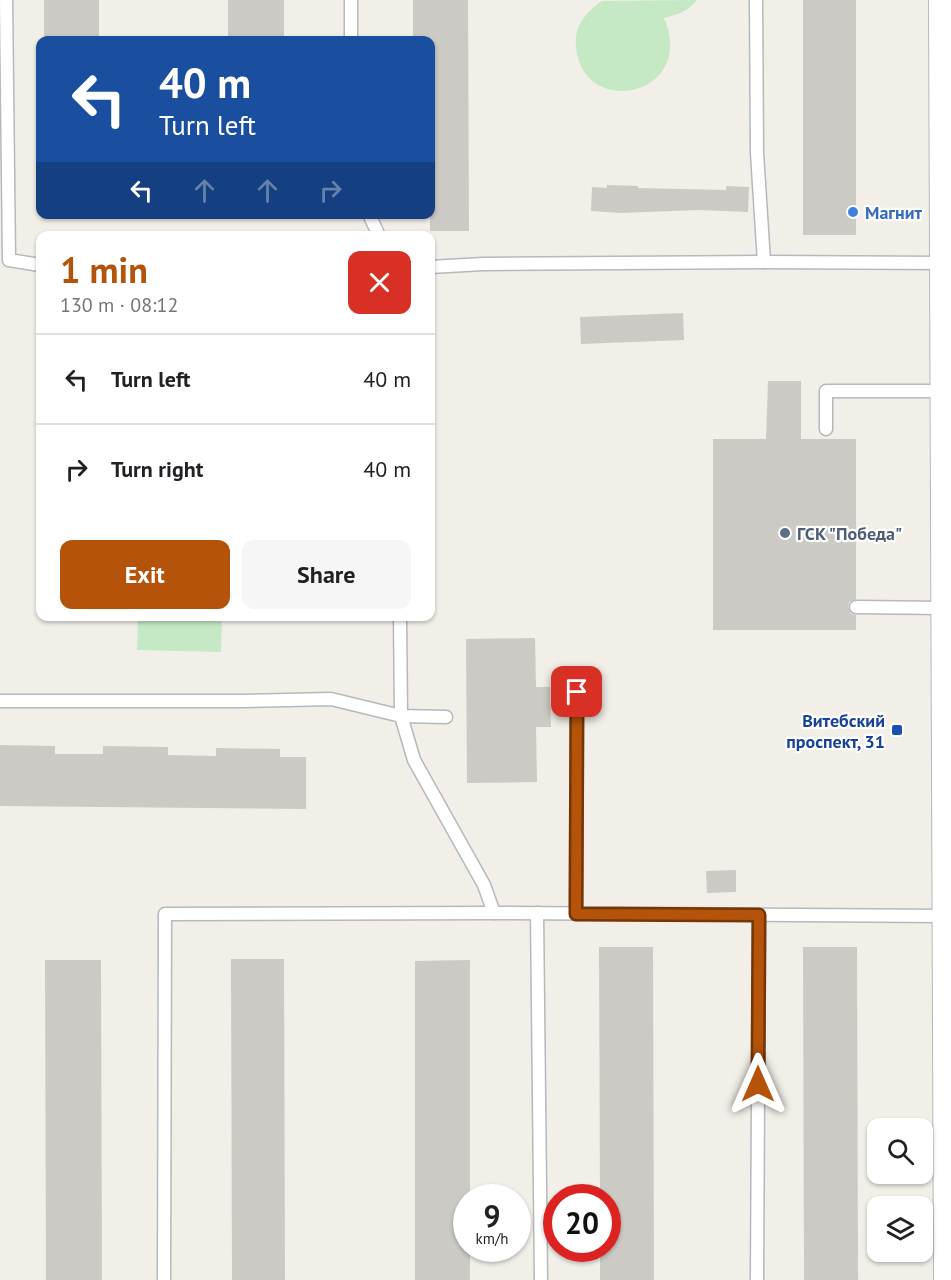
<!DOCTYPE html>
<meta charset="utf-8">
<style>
:root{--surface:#fff;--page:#f6f6f6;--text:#202124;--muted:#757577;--line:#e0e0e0;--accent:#b45309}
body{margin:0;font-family:"PT Sans",sans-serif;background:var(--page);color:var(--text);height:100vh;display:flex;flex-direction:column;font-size:22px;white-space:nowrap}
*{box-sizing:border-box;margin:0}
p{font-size:20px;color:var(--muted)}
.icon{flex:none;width:33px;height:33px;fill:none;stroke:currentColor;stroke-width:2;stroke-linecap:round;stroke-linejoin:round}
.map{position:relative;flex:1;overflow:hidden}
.sheet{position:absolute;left:36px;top:231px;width:399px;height:390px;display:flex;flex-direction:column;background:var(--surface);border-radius:12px;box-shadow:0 2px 4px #0004}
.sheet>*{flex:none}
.guide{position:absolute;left:36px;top:36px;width:399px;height:183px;border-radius:12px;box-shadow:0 2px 4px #0004;background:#1a4fa0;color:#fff;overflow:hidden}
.tools{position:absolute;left:867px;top:1118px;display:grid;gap:12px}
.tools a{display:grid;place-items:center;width:66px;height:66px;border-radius:12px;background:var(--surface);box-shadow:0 2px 4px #0004;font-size:30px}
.speed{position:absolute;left:453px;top:1184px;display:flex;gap:12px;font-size:30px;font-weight:700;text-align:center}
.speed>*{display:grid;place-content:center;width:78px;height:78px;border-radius:50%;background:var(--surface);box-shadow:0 2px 4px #0004;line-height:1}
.speed small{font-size:15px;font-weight:400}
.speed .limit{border:9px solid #d22;background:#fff;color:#111}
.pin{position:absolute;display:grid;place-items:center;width:51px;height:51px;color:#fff;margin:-26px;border-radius:12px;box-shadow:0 3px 9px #0006}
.me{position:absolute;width:66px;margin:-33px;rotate:0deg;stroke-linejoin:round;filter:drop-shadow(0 0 4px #0008)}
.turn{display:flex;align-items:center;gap:21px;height:126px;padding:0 24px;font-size:27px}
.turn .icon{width:78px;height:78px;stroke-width:2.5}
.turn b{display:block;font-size:42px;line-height:51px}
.lanes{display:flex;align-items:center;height:57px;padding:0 24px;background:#0003;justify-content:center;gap:30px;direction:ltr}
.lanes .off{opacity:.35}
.round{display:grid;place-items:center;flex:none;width:63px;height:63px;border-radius:12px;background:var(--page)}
.summary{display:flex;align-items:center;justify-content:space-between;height:102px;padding:0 24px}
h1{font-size:36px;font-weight:700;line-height:45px;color:var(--accent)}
.button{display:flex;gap:12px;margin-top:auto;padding:12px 24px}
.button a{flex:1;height:69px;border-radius:12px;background:var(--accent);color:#fff;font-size:24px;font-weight:700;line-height:69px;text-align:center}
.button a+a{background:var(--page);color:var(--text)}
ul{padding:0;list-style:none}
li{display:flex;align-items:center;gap:18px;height:90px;padding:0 24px;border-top:2px solid var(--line)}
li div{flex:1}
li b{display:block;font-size:22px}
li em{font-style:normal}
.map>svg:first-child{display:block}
.green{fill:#c5e8c5}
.building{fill:#cccac5}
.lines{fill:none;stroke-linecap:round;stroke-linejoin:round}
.lane-casing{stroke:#b5b8bc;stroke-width:15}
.street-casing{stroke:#b5b8bc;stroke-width:28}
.lane{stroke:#fff;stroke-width:12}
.street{stroke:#fff;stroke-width:26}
.route-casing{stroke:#753606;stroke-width:15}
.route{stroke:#b45309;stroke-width:10}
.shop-dot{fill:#3f7fe0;stroke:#fff;stroke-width:2}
.service-dot{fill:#5c6f8a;stroke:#fff;stroke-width:2}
.transit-dot{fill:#1a4fb4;stroke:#fff;stroke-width:2}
.labels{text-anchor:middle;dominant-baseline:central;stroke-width:4.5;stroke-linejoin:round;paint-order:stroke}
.shop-label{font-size:18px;font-weight:bold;fill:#366cbe;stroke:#fff;text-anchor:start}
.service-label{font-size:18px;font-weight:bold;fill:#4e5e75;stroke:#fff;text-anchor:start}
.transit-label{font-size:18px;font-weight:bold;fill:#164399;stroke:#fff;text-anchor:end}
</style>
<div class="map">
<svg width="951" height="1280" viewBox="0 0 951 1280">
<rect width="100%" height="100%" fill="#f1efe8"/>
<!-- green -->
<g class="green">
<path d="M 697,0 C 689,11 677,15 664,18 C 698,97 581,120 576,46 C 574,26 587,11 602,1 Z"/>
<path d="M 138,617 L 222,617 L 221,652 L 137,650 Z"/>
</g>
<!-- building -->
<g class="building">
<rect x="44" y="0" width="55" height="40"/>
<rect x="228" y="0" width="56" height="40"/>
<path d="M 413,0 L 468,0 L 469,231 L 430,231 L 430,40 L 413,40 Z"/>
<rect x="803" y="0" width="53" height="235"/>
<path d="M 607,185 L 638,186 L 638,188 L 726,190 L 726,186 L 749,187 L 748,212 L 698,210 L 621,213 L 591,211 L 592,187 L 607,188 Z"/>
<path d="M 683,313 L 684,340 L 581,344 L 580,317 Z"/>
<path d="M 768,381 L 801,381 L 801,439 L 856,439 L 856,599 L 849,602 L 848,607 L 851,614 L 856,615 L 856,630 L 713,630 L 713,439 L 766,439 Z"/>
<path d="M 535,638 L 536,687 L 550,687 L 551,727 L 536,727 L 537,782 L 467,783 L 466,639 Z"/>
<path d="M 0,745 L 55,746 L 55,754 L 103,754 L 103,746 L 168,747 L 168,755 L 216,756 L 216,748 L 280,749 L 280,757 L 306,757 L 306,809 L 0,806 Z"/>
<path d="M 736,870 L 736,892 L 707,893 L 706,871 Z"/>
<path d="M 599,947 L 653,947 L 654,1280 L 600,1280 L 600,1248 L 608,1248 L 608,1197 L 600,1197 Z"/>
<path d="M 803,947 L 857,947 L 858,1280 L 804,1280 Z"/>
<path d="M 231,959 L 284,959 L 285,1280 L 232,1280 Z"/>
<path d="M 45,960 L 101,960 L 102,1280 L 46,1280 Z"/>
<path d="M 470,960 L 470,1197 L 466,1197 L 466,1248 L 470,1248 L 470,1280 L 415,1280 L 415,961 Z"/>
</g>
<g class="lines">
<!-- lane casing -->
<g class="lane-casing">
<g id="lane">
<path d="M 6,0 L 9,260 L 40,265"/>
<path d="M 351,0 L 351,40"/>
<path d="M 756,0 L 757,153 L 764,262"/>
<path d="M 369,214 L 379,236"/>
<path d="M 430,267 L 483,264 L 764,262 L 943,263"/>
<path d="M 826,429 L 826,391 L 944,391"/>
<path d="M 856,607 L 944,608"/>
<path d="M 400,616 L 401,716 L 414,760 L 484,885 L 494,913"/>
<path d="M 0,701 L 241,701 L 331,699 L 401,716 L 446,717"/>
<path d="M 537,913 L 541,1280"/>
<path d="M 576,914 L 577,678"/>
<path d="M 164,1280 L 165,914 L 494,913 L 945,916"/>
<path d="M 757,1280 L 759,915"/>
</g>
</g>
<!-- street casing -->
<g class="street-casing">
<path id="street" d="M 942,0 L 947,1280"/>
</g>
<!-- lane -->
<use href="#lane" class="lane"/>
<!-- street -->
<use href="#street" class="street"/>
</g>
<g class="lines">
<!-- route casing -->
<g class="route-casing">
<path id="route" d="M 577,692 L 576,914 L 759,915 L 758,1084"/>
</g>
<!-- route -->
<use href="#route" class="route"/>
</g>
<!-- markers -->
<circle class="shop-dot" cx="853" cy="212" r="6"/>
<circle class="service-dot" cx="785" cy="533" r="6"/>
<rect class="transit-dot" x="891" y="724" width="12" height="12" rx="3"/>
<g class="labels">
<!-- shop labels -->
<g class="shop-label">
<text x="865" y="212">Магнит</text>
</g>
<!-- service labels -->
<g class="service-label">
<text x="797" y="533">ГСК "Победа"</text>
</g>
<!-- transit labels -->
<g class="transit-label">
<text x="885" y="720">Витебский<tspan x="885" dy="21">проспект, 31</tspan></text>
</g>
</g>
</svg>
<div class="tools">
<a><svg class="icon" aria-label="search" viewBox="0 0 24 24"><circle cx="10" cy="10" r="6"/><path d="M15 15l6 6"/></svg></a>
<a><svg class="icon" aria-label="layers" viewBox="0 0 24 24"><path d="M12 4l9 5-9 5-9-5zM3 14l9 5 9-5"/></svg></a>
</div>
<div class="speed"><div>9<small>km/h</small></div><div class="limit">20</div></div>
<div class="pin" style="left:577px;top:692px;background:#d93025"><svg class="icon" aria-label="arrive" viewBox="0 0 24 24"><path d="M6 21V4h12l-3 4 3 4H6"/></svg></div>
<svg class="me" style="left:758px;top:1084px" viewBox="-20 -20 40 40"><path d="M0-17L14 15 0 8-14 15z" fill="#b45309" stroke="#fff" stroke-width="4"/></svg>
<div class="guide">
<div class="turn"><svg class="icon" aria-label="left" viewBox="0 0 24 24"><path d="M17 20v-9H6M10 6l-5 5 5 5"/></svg><div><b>40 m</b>Turn left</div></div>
<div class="lanes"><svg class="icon" aria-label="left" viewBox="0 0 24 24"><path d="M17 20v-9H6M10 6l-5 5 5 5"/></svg><svg class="icon off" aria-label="ahead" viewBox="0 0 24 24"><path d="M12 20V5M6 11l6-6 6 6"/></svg><svg class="icon off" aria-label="ahead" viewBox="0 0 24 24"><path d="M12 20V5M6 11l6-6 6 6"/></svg><svg class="icon off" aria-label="right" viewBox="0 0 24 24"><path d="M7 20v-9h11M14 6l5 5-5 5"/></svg></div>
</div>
<section class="sheet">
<div class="summary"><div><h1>1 min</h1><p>130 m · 08:12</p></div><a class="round" style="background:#d93025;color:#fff"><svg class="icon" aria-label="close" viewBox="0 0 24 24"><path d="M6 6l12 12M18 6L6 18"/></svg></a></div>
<ul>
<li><svg class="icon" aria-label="left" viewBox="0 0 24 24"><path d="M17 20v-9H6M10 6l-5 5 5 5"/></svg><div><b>Turn left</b></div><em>40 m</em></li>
<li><svg class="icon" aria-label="right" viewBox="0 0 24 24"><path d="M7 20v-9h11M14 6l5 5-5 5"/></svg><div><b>Turn right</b></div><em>40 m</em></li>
</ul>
<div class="button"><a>Exit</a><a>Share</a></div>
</section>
</div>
